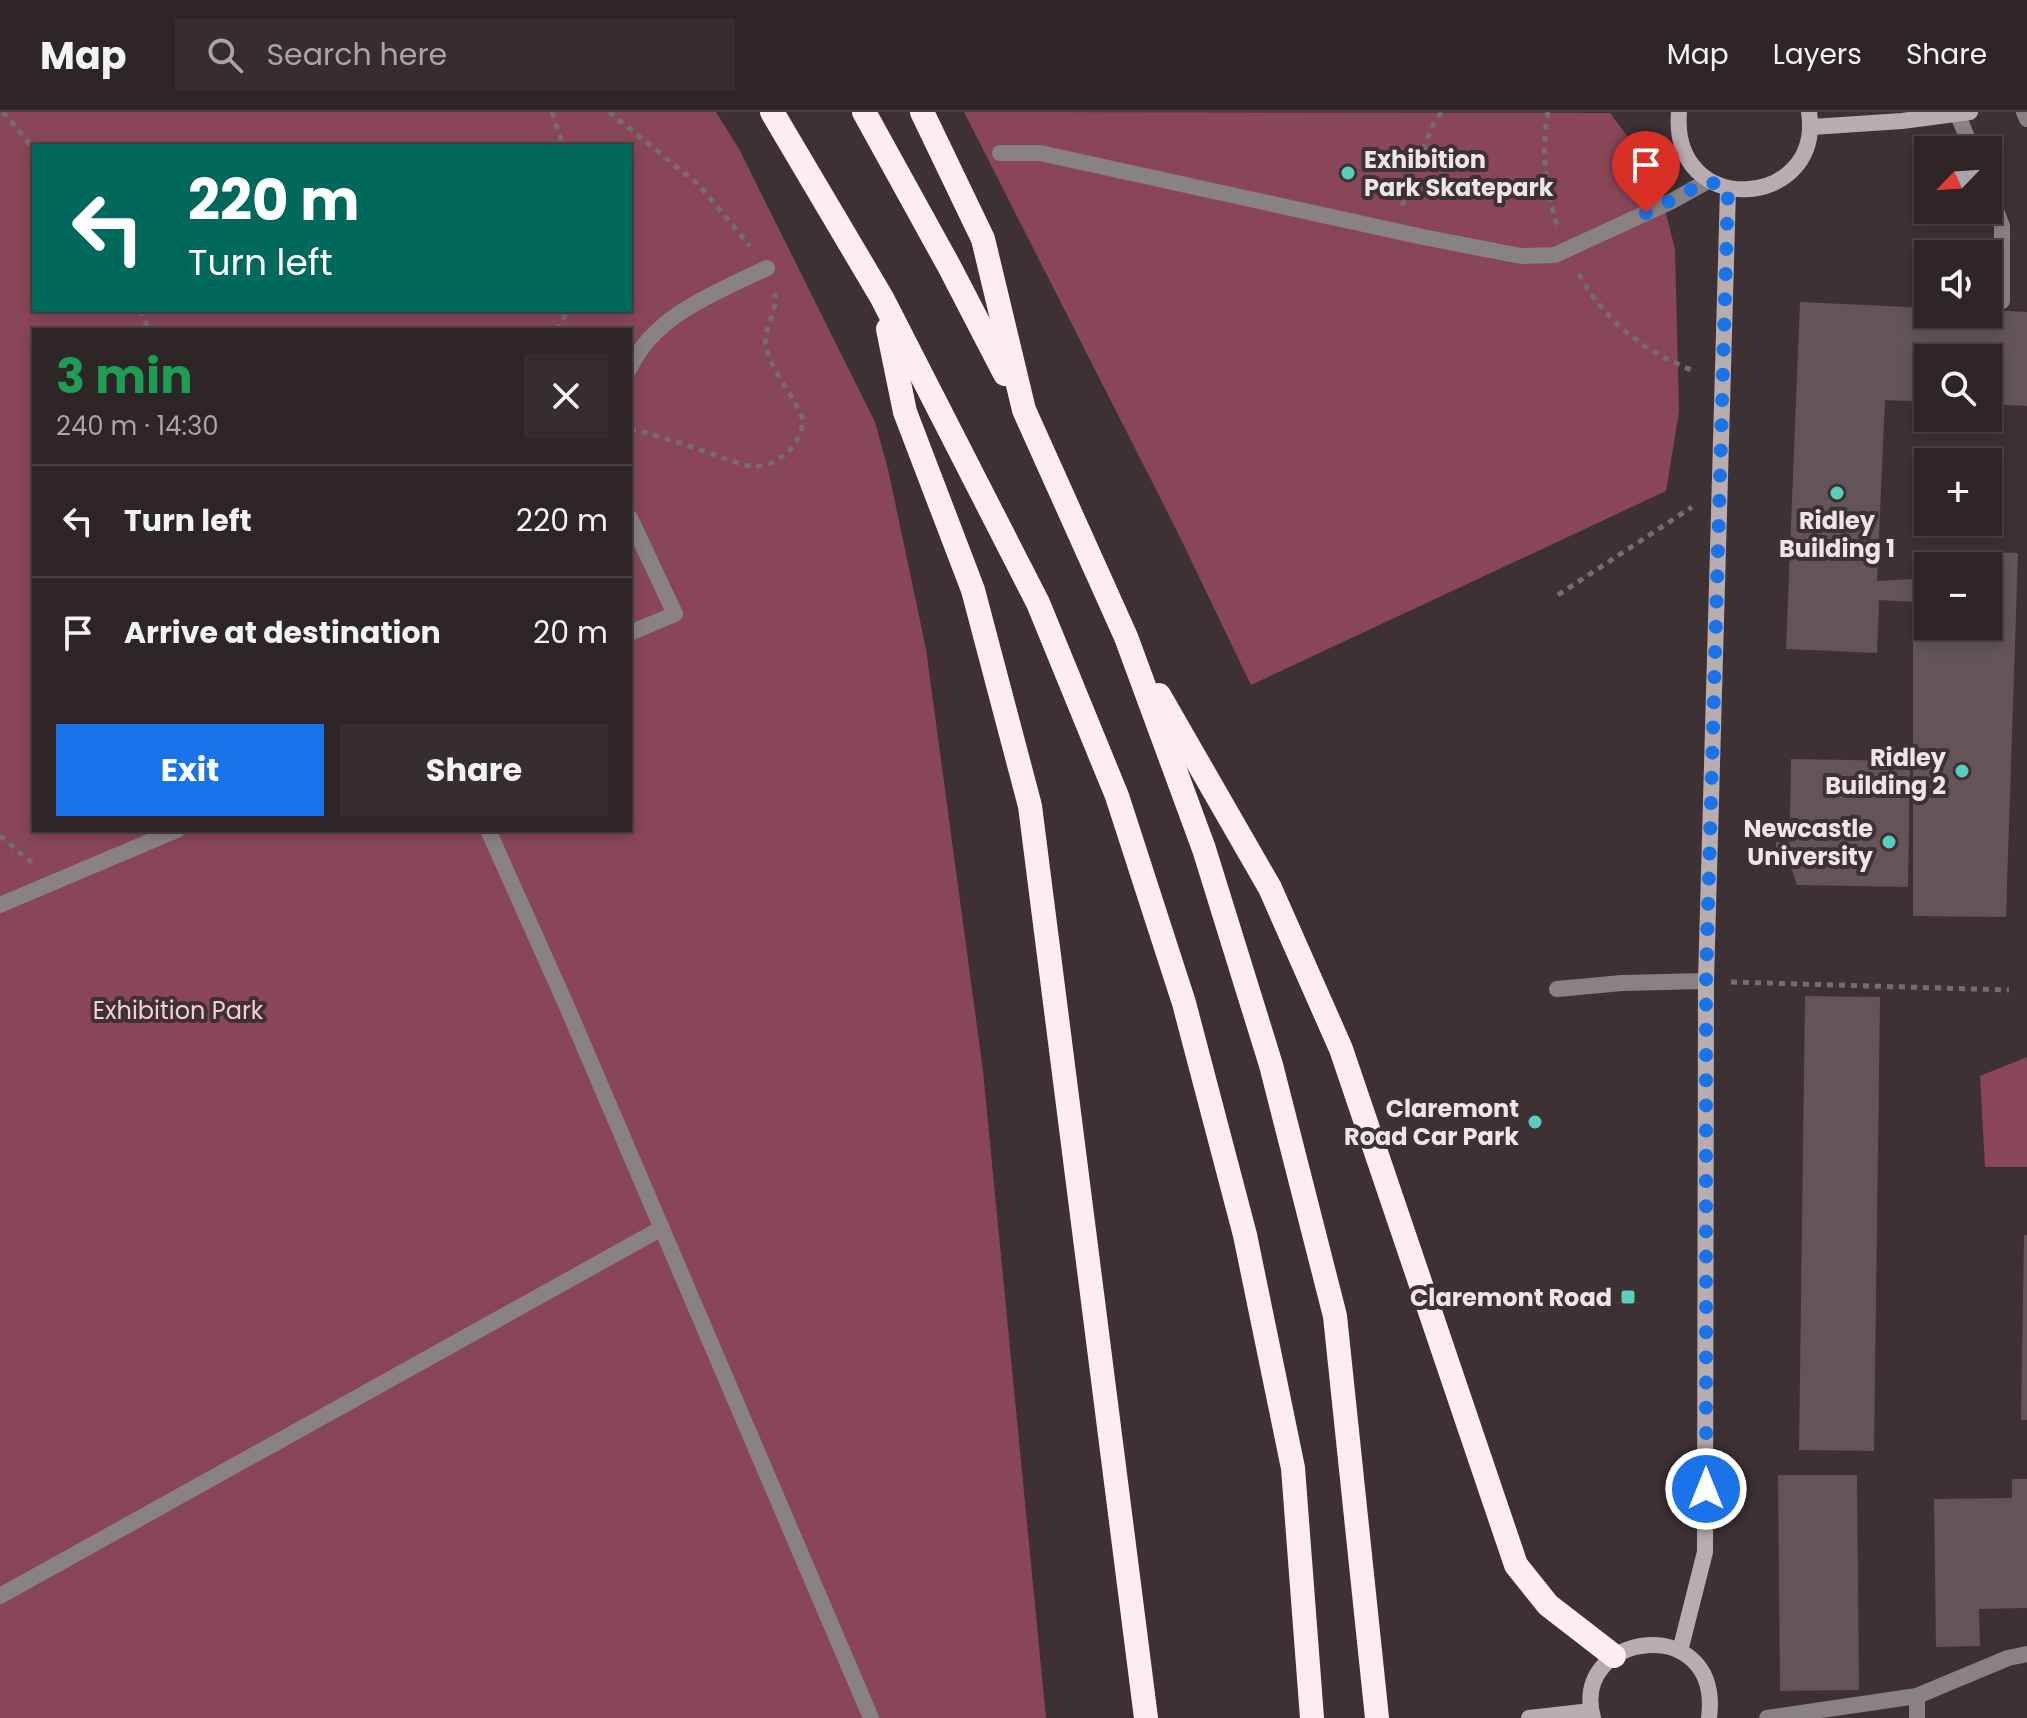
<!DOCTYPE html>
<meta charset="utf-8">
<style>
:root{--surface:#2e2527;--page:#362d2f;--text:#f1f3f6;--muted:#a7a5a7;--line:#494244;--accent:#1a73e8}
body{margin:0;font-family:Poppins,sans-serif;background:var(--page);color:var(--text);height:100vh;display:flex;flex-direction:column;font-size:30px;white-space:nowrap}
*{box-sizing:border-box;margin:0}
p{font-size:26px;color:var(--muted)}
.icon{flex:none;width:44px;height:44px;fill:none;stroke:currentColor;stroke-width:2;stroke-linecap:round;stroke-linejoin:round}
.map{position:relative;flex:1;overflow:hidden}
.panel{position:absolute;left:32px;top:216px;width:600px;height:504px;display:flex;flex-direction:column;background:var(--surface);border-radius:0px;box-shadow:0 4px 12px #0003,0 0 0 2px var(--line)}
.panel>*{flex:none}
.hud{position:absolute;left:32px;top:32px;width:600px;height:168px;border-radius:0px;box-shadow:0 4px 12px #0003,0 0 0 2px var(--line);background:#00695c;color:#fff;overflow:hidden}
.needle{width:52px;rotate:245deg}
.tools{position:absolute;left:1914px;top:24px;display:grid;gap:16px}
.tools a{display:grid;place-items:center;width:88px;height:88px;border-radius:0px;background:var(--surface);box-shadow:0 4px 12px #0003,0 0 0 2px var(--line);font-size:40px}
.pin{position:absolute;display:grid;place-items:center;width:68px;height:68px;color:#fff;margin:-82px -34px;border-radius:50% 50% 50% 0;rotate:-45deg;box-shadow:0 0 8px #0007}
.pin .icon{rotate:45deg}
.me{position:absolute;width:88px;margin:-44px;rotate:0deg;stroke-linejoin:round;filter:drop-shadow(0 0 6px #0008)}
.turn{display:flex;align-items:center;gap:28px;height:168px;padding:0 24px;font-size:36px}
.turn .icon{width:104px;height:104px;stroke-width:2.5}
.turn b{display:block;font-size:56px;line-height:68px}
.round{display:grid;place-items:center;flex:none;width:84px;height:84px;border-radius:0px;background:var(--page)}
.head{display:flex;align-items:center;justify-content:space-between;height:136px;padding:0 24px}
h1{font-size:48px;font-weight:700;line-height:60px;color:#1e9e55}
.action{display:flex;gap:16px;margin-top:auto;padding:16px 24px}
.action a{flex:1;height:92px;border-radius:0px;background:var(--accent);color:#fff;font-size:32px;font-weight:700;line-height:92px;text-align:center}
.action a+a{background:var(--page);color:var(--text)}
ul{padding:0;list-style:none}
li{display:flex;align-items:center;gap:24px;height:112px;padding:0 24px;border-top:2px solid var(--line)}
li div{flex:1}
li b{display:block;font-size:30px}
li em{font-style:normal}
header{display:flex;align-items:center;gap:48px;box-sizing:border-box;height:112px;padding:0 40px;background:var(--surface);border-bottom:2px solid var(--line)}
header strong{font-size:38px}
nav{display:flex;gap:44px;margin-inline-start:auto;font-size:28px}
.search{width:560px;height:72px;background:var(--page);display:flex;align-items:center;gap:20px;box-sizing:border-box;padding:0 28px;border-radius:0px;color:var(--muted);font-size:30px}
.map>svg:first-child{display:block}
.green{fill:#884658;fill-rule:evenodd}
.building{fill:#625457;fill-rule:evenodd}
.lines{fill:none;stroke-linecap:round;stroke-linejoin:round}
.path{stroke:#766c6e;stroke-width:5;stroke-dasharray:6 6;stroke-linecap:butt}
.lane{stroke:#888283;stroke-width:16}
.street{stroke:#888283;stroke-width:16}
.secondary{stroke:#b7adaf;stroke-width:16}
.highway{stroke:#fdecf0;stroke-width:24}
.route{stroke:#1a73e8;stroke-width:14;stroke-dasharray:0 25.2}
.poi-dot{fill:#59cebe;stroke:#3d3134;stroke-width:3}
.labels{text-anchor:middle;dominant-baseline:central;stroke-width:8;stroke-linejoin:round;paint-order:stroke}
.poi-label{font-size:24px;font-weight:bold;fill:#ede5e7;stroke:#3d3134;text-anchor:end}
.park-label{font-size:24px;fill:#f7ccd5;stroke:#3d3134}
</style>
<header>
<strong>Map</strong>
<div class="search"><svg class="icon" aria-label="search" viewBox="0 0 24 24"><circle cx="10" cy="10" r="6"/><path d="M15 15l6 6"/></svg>Search here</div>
<nav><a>Map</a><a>Layers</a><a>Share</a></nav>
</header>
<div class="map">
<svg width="2027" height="1606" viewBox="0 0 2027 1606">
<rect width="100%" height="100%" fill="#3d3134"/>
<!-- green -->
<g class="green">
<path d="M 0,0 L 716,0 L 739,37 L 875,310 L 888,357 L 926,537 L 983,959 L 1046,1606 L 0,1606 ZM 34,34 L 630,34 L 630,198 L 34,198 ZM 34,218 L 630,218 L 630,718 L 34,718 Z"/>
<path d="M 964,0 L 1610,1 L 1656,63 L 1675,137 L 1679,300 L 1666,379 L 1251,573 L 1176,417 Z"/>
<path d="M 2027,945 L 2027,1055 L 1985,1055 L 1980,964 Z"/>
</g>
<!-- building -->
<g class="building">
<path d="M 1800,190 L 1928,196 L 1928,202 L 1988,202 L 1988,198 L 2027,200 L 2027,294 L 1988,292 L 1988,246 L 1928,246 L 1928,290 L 1885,288 L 1877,469 L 1914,467 L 1916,438 L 2018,441 L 2006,805 L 1913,804 L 1913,490 L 1879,488 L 1877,541 L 1786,537 ZM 1928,454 L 1988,454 L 1988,514 L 1928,514 Z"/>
<path d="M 1791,647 L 1910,649 L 1908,775 L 1797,773 L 1788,746 L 1776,746 L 1776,730 L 1791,730 L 1799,706 L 1790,706 Z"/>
<path d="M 1805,884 L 1880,885 L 1874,1339 L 1799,1338 Z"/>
<path d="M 2024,1123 L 2027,1123 L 2027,1308 L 2021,1308 Z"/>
<path d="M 1778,1363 L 1857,1363 L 1859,1578 L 1780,1579 Z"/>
<path d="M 2012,1367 L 2027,1367 L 2027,1496 L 1979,1497 L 1980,1534 L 1936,1535 L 1934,1387 L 2012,1386 Z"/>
</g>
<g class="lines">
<!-- path -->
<g class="path">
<path d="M 3,0 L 34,37"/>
<path d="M 552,0 L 563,34"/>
<path d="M 609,0 L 699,73 L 750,134"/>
<path d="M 1548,0 C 1541,39 1545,75 1557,113"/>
<path d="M 1402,94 L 1432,15 L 1437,5 L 1444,0"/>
<path d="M 1579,162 C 1604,209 1645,240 1694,259"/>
<path d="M 140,198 L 149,218"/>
<path d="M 557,218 L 568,198"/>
<path d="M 630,317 C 658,323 685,333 713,342 C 726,346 740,354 754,354 C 778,355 802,332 803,308 C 795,284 771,259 766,235 C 762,217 778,202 775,181"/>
<path d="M 1558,483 L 1692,395"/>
<path d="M 0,724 L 32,751"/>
<path d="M 1731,870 L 2009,878"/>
</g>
<!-- lane -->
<g class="lane">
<path d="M 1958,3 L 1972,38"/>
<path d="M 1000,41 L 1040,41 L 1423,125 L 1521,144 L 1555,143 L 1672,89 L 1708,69"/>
<path d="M 1988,78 L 2002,114 L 2002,189"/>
<path d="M 630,256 C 654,203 719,179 767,156"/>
<path d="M 630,406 L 675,502 L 630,521"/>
<path d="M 488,718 L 568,897 L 871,1606"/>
<path d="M 0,793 L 177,718"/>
<path d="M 1557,877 L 1622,871 L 1706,869"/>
<path d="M 0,1484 L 662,1116"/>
<path d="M 1917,1584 L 1917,1606"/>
</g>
<!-- street -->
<g class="street">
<path d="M 2024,0 L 2027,7"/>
<path d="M 1767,1606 L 1917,1584 L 2008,1546 L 2027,1542"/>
</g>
<!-- secondary -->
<g class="secondary">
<path d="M 1679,0 C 1670,108 1824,98 1809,0"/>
<path d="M 1812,15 L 1902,9 L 1970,0"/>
<path d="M 1680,1539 L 1705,1440 L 1706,869 L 1728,77"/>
<path d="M 1529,1606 L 1591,1599"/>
<path d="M 1593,1606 C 1569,1519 1723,1499 1709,1606"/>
</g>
<!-- highway -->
<g class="highway">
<path d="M 772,0 L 882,186 L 1038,491 L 1117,684 L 1184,891 L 1245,1123 L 1293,1356 L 1312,1606"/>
<path d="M 864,0 L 949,154 L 1005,262"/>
<path d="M 922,0 L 983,127 L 1024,298 L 1126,525 L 1204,737 L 1271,953 L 1335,1204 L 1377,1606"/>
<path d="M 888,217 L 905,300 L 973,478 L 1030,694 L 1146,1606"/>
<path d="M 1159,583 L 1270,776 L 1341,937 L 1516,1453 L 1548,1493 L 1614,1544"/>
</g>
</g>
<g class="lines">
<!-- route -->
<path class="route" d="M 1646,101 L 1708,69 L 1728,77 L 1706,869 L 1706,1377"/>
</g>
<!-- markers -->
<g class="poi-dot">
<circle cx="1348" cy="61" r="8"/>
<circle cx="1837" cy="381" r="8"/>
<circle cx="1962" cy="659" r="8"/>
<circle cx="1889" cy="730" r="8"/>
<circle cx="1535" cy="1010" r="8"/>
<rect x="1620" y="1177" width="16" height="16" rx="4"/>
</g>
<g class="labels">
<!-- poi labels -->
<g class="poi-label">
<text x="1364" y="47" text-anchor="start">Exhibition<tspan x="1364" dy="28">Park Skatepark</tspan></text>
<text x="1837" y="408" text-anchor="middle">Ridley<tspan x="1837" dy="28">Building 1</tspan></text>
<text x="1946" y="645">Ridley<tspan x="1946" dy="28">Building 2</tspan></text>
<text x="1873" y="716">Newcastle<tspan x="1873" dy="28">University</tspan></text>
<text x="1519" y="996">Claremont<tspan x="1519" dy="28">Road Car Park</tspan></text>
<text x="1612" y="1185">Claremont Road</text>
</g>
<!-- park labels -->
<g class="park-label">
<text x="178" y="898">Exhibition Park</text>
</g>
</g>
</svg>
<div class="tools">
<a><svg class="needle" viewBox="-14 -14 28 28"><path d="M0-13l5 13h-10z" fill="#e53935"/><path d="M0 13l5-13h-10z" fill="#a7a5a7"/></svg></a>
<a><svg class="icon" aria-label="sound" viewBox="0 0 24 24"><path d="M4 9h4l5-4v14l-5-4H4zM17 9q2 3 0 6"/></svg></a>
<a><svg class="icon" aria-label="search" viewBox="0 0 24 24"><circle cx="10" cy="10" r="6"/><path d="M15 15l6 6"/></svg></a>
<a>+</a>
<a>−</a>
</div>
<div class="pin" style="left:1646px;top:101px;background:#d93025"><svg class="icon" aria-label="arrive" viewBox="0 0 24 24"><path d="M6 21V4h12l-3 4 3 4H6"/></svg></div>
<svg class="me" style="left:1706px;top:1377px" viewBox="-20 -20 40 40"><circle r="17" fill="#1a73e8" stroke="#fff" stroke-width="3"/><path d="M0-11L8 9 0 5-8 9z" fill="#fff"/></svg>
<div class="hud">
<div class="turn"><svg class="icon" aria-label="left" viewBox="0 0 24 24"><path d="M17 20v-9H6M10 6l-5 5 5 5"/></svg><div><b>220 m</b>Turn left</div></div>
</div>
<section class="panel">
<div class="head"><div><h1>3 min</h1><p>240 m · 14:30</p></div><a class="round"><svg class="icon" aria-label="close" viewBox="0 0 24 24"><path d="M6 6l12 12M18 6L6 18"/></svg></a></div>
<ul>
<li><svg class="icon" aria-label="left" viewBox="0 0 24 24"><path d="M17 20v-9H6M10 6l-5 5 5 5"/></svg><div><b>Turn left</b></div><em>220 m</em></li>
<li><svg class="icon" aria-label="arrive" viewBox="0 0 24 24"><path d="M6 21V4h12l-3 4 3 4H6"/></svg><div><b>Arrive at destination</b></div><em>20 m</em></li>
</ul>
<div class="action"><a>Exit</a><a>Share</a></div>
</section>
</div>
